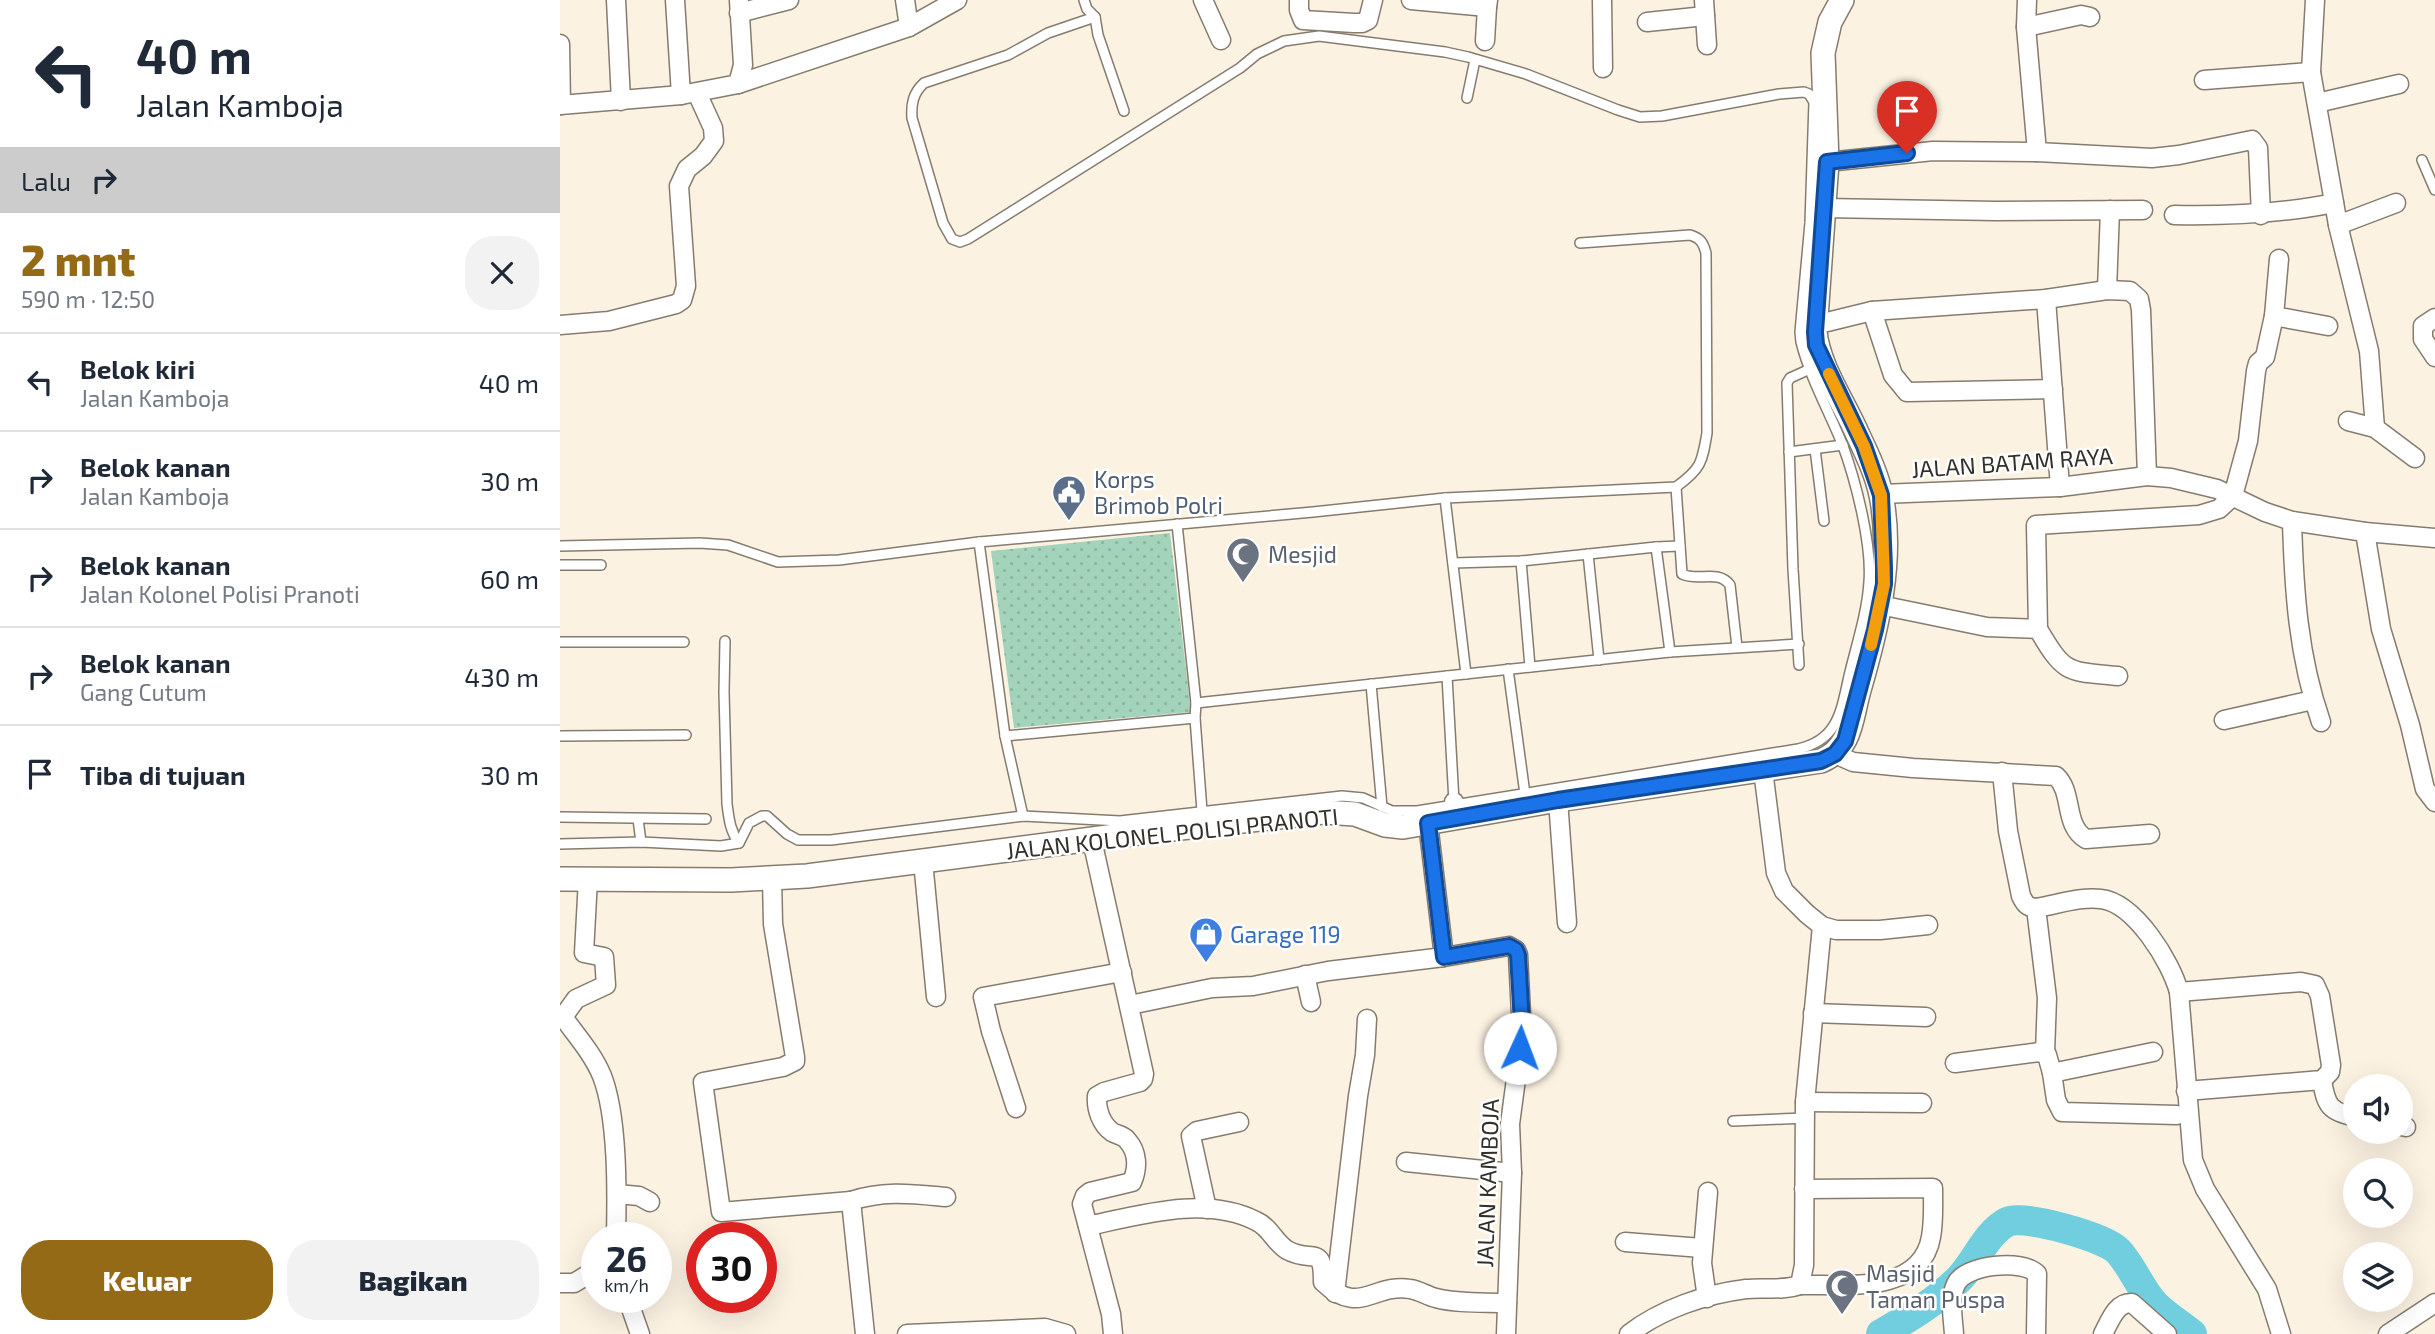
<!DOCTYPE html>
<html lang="id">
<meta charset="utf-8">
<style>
:root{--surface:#fff;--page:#f2f2f3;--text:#1f2937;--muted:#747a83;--line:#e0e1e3;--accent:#956a17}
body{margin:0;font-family:"Exo 2",sans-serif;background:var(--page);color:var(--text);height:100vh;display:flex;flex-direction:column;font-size:26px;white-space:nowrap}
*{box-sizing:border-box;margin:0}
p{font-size:23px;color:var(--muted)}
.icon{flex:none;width:38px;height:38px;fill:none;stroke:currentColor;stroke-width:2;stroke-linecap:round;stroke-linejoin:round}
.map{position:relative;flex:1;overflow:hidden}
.side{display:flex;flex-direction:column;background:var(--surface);width:560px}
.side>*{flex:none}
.hud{background:#fff;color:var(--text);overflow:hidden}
.fabs{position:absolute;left:1783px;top:1074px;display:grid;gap:14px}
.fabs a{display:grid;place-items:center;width:70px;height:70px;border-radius:50%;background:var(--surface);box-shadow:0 7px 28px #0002;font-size:35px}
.speed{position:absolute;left:21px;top:1222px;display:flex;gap:14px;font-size:35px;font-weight:700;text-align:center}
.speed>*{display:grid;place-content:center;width:91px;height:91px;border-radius:50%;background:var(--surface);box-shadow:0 7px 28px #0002;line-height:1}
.speed small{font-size:18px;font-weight:400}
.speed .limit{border:10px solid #d22;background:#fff;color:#111}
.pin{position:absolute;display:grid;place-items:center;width:60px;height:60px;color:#fff;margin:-72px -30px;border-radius:50% 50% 50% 0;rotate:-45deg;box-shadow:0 0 7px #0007}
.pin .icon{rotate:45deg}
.me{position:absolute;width:77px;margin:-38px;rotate:2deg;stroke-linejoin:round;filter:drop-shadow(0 0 5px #0008)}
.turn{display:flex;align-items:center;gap:24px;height:147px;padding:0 21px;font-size:32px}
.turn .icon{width:91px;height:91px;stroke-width:2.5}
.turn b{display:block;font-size:49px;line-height:60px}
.then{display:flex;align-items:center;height:66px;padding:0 21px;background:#0003;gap:14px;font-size:26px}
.round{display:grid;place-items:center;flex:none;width:74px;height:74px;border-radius:28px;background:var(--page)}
.summary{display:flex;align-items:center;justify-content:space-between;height:119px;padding:0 21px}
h1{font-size:42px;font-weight:800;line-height:52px;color:var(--accent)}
.primary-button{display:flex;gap:14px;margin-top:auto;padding:14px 21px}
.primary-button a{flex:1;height:80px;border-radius:28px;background:var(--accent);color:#fff;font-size:28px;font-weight:800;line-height:80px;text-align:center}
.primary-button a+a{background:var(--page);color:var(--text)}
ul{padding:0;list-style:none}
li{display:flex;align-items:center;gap:21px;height:98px;padding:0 21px;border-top:2px solid var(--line)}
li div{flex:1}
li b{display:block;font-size:26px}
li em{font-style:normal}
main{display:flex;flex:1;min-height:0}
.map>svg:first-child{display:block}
.park{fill:url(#park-dots)}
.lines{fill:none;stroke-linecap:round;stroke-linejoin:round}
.river{stroke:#71cedf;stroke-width:30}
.service-casing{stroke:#857c6f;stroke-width:12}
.minor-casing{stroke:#857c6f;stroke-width:21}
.tertiary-casing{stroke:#857c6f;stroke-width:26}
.service{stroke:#fff;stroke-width:9}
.minor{stroke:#fff;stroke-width:18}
.tertiary{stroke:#fff;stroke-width:23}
.route-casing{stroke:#114b97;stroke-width:18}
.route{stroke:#1a73e8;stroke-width:12}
.slow{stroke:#f59e0b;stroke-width:12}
.labels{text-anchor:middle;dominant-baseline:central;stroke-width:5;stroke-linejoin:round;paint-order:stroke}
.street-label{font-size:23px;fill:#33302a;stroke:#fff}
.service-label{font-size:23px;fill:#4e5e75;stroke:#fff;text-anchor:start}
.worship-label{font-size:23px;fill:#5b616d;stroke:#fff;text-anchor:start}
.shop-label{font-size:23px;fill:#366cbe;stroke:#fff;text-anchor:start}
</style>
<main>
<section class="side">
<div class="hud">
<div class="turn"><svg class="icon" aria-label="left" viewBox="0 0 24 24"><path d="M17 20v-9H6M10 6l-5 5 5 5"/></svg><div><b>40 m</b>Jalan Kamboja</div></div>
<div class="then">Lalu<svg class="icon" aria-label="right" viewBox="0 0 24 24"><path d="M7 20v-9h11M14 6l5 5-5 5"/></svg></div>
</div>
<div class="summary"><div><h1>2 mnt</h1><p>590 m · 12:50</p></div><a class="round"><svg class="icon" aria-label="close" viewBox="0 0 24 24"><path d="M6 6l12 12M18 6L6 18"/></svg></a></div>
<ul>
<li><svg class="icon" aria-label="left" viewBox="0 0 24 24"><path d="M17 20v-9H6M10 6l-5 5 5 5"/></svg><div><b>Belok kiri</b><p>Jalan Kamboja</p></div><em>40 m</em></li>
<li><svg class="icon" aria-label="right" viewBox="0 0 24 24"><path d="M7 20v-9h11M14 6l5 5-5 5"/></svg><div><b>Belok kanan</b><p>Jalan Kamboja</p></div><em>30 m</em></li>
<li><svg class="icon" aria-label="right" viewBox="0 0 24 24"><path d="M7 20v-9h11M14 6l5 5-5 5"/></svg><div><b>Belok kanan</b><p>Jalan Kolonel Polisi Pranoti</p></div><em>60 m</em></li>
<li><svg class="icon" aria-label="right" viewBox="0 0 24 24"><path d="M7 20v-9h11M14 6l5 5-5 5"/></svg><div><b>Belok kanan</b><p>Gang Cutum</p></div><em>430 m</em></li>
<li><svg class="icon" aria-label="arrive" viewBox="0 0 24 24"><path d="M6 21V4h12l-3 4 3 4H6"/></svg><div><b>Tiba di tujuan</b></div><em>30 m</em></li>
</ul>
<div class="primary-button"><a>Keluar</a><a>Bagikan</a></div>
</section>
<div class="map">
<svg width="1875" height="1334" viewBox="0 0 1875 1334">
<defs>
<pattern id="park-dots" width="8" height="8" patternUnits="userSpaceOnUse" patternTransform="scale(1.75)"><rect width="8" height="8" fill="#a3d3ba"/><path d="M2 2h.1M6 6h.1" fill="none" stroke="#8db5a0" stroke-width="1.8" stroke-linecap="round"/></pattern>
</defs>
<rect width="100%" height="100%" fill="#fcf2e2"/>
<!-- park -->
<path class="park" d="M 610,533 L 631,712 L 454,728 L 431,551 Z"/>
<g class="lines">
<!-- river -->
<path class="river" d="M 1321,1334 C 1348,1318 1376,1302 1399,1279 C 1416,1262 1425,1234 1447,1222 C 1464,1214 1544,1237 1558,1251 C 1571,1265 1579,1285 1591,1300 C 1601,1313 1619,1323 1632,1334"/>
<!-- service casing -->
<g class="service-casing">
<g id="service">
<path d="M 535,17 L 538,35 L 564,111"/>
<path d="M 907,98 L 915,60"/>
<path d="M 1862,160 L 1875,190"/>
<path d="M 1255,449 L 1264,521"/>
<path d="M 1229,452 L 1283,445"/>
<path d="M 1116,487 L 1122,574 C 1138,582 1158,569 1170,585 L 1177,647"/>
<path d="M 885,498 L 906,674"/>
<path d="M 419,542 L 445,736 L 463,816"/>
<path d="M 0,546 L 140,543 L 168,545 L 218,562 L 279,560 L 419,542 L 753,512 L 885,498 L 1116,487 C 1141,469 1142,463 1147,433 L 1146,253 C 1143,242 1140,238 1130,235 L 1020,243"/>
<path d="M 1096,547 L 1120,546"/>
<path d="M 1028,554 L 1039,660"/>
<path d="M 961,561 L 970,667"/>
<path d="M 893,563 L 961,561 L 1096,547 L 1110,652"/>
<path d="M 0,565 L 41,565"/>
<path d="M 165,641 L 164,692 L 167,804 C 169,819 170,831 179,843"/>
<path d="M 0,642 L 124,642"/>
<path d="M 1239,665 L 1233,569 L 1227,383 L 1230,378 L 1250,369"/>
<path d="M 948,669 L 965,794"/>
<path d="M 887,676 L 894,802"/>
<path d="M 811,684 L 822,807"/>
<path d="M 636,703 L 1110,652 L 1239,644"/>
<path d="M 635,718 L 642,811"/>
<path d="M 0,736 L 126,735"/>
<path d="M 445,736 L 635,718 L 636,703 L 617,524"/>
<path d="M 0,817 L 146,819"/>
<path d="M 78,819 L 81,842"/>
<path d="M 0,844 L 81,842 L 161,846 L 179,843 L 189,823 L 202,816 L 207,816 L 227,834 L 238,840 L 271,840 L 463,816 L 560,821 L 782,796 L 803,798 L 832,811 L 857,811 L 1238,749 C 1278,740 1281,712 1289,676 C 1296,646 1307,614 1309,582 C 1312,544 1296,482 1283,446 C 1269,411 1250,378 1241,342 L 1240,332 L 1250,223 L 1254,102 L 1249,94 L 1244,92 L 1219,94 L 1102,116 L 1080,117 L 1058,110 L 966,74 L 908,57 L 885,52 L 759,36 L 724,41 L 697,54 L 680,68 L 408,239 L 400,242 L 392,239 L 383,223 L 352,118 C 351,104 353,93 364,83 L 448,55 L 488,33 L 535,17 L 527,9 L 524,0"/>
<path d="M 1173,1121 L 1245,1118"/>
</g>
</g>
<!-- minor casing -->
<g class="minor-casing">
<g id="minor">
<path d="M 56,0 L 61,101"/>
<path d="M 115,0 L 121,95"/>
<path d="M 345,0 L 349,27"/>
<path d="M 643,0 L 661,40"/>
<path d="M 739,0 L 739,10 L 743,20 L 794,23 L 802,23 L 808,20 L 813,0"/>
<path d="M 851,0 L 927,7 L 928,0"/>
<path d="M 1042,0 L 1043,68"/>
<path d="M 1144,0 L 1147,45"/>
<path d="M 1467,0 L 1466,27 L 1477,152"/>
<path d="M 1755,0 L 1751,72 L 1778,225 L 1809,351 L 1815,428"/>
<path d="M 179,13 L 229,0"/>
<path d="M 1087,22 L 1145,16"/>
<path d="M 1466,27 L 1521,15 L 1530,17"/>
<path d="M 925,41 L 927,7"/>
<path d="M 0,44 L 1,105"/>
<path d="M 1644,80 L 1751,72"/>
<path d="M 178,84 L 349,27 L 397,0"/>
<path d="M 1757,103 L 1839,84"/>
<path d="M 0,105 L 121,95 L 178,84 L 183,65 L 179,0"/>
<path d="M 1267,162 L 1373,151 L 1477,152 L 1592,158 L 1619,155 L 1692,140 L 1698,148 L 1701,215"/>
<path d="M 1264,208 L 1436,211 L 1583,210"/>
<path d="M 1614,215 C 1669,216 1721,214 1774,203"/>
<path d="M 1778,225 L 1836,203"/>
<path d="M 1547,290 L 1550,210"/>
<path d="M 1486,299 L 1500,487"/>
<path d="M 1312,311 L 1333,375 L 1347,392 L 1493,389"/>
<path d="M 1714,316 L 1719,259"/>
<path d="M 1875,318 L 1863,326 L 1863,339 L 1875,357"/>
<path d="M 1267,322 L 1312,311 L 1486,299 L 1547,290 L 1570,291 L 1579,299 L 1581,310 L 1587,476"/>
<path d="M 0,325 L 49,321 L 116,304 L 122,300 L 126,286 L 119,186 L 127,169 L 143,156 L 154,141 L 153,128 L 137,93"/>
<path d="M 1788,421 L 1815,428 L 1855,458"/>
<path d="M 1321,494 L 1500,487 L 1587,476 L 1611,478 L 1657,489 L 1705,512 L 1732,521 L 1805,532 L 1875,538"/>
<path d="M 1732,521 C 1734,590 1738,656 1761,722"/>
<path d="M 1805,532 L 1821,629 L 1850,725 L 1865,789 L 1875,802"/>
<path d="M 1320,605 L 1427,627 L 1478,629 C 1505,675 1507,671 1558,676"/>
<path d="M 1478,629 L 1476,525 L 1639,515 L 1659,509 L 1673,496 L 1688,441 L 1696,371 L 1698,363 L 1705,357 L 1714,316 L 1768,326"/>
<path d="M 1664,720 L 1753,700"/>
<path d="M 1275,754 L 1293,762 L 1353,768 L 1496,776 C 1514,793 1503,825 1526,839 L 1590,834"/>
<path d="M 1203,770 L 1216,873 L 1224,891 L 1247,914 L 1262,926 L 1276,930 L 1320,930 L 1368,925"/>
<path d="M 1442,772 L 1448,831 L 1461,896 C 1465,904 1467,907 1476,908 C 1496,905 1521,896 1541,899 C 1575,903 1611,962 1619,992 L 1633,1160 L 1645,1189 L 1707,1289 L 1721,1334"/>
<path d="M 998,800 L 1007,923"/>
<path d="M 894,802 L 894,804"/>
<path d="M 868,823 L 884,957"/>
<path d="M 532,840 L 584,1074 L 583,1079 L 580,1082 L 544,1092 L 537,1096 C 536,1109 541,1124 552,1132 C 557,1135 563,1135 567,1140 C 578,1152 578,1168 572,1182 L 530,1192 L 525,1196 L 522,1204 L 551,1314 L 553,1334"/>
<path d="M 363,861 L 376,997"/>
<path d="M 212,878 L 213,924 L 235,1057 L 235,1061 L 223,1067 L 143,1082 L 161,1212 L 291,1201"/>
<path d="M 28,879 L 24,953 L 44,957 L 46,985 L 16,999 L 3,1017 C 16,1035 33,1054 42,1076 C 58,1117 57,1193 56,1237"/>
<path d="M 1476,908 L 1487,998 L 1485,1053"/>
<path d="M 745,975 L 751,1002"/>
<path d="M 1619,992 L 1741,982 L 1755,985 L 1760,996 L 1771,1065 L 1770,1072 L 1762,1080 L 1626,1091"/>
<path d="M 570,1005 L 652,988 L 693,986 L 768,971 L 884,957 L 949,946 L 956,950 L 958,955 L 962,1034 L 950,1124 L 952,1173 L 946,1334"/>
<path d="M 1253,1013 L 1366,1017"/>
<path d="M 1395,1063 L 1480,1052 L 1487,1055 L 1492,1073 L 1593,1052"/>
<path d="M 1492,1073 L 1496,1100 L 1502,1112 L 1617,1115"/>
<path d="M 1762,1080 C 1766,1106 1770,1112 1796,1117"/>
<path d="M 1245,1102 L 1362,1103"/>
<path d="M 456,1108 L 431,1031 L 423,997 L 562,972"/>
<path d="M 1841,1126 L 1846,1127"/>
<path d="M 846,1162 L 952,1173"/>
<path d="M 57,1194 L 79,1196 L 90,1202"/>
<path d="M 647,1209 L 631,1136 L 637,1131 L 679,1122"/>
<path d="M 528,1226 C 580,1215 645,1195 696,1221 C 710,1227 715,1243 727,1250 C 752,1264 763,1243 763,1282 C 799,1317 813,1283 850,1289 C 859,1290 867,1296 876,1298 C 898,1304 924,1302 947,1303"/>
<path d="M 1065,1242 L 1142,1248"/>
<path d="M 0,1283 L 14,1283 L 37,1269"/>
<path d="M 1240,1285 C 1284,1284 1361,1295 1371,1237 C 1374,1221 1373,1204 1373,1188 L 1244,1189"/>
<path d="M 775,1293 L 798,1096 L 805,1055 L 807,1019"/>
<path d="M 67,1297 L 80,1334"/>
<path d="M 1147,1298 L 1142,1263 L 1148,1192"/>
<path d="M 305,1334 L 291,1201 C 324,1190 353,1194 386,1197"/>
<path d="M 347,1334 L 485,1328 L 506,1334"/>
<path d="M 1069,1334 C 1101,1309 1146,1294 1186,1289 C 1204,1287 1223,1291 1240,1285 L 1244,1265 L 1245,1102 L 1262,926"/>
<path d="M 1394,1334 C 1393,1318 1389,1299 1396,1284 C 1405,1264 1464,1259 1477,1274 L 1476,1334"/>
<path d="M 1543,1334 C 1550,1321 1556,1302 1572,1303 L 1607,1334"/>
<path d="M 1828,1334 L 1875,1303"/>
</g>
</g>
<!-- tertiary casing -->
<g class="tertiary-casing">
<path id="tertiary" d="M 0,879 L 171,880 L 247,876 L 594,831 L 763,812 L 795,814 L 825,825 L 843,827 L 998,800 L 1261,761 C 1292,748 1291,718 1299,690 C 1317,628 1334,559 1321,495 C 1317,475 1307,454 1298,435 C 1284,402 1259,368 1255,332 L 1267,162 L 1263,53 L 1270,22 L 1282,0"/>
</g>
<!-- service -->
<use href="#service" class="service"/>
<!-- minor -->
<use href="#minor" class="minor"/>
<!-- tertiary -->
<use href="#tertiary" class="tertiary"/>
</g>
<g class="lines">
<!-- route casing -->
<g class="route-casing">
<path id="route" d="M 960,1048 L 962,1023 L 958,955 L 956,950 L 949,946 L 884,957 L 868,823 L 998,800 L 1261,761 L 1275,754 L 1285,741 L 1315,630 L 1324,584 L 1324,567 L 1321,495 L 1304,446 L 1256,345 L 1255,332 L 1267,162 L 1347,153"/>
</g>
<!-- route -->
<use href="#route" class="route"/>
<!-- slow -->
<path class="slow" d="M 1269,374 L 1304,446 L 1321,495 L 1324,584 L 1311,645"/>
</g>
<!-- icons -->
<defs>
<g id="civic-pin" transform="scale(1.75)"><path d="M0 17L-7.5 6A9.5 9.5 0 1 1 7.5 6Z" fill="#5c6f8a" stroke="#fff"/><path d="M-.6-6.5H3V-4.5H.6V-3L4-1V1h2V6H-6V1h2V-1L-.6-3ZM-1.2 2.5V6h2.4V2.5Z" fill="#fff"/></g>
<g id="mosque-pin" transform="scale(1.75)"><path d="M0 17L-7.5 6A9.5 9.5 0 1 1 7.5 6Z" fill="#6b7280" stroke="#fff"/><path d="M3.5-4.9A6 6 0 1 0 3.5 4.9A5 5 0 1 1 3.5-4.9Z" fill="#fff"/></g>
<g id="shop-pin" transform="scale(1.75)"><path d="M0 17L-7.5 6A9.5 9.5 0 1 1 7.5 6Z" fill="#3f7fe0" stroke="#fff"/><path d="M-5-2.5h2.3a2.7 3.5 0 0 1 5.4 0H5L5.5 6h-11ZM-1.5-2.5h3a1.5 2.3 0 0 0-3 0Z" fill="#fff"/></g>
</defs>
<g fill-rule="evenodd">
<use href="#civic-pin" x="509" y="492"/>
<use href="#mosque-pin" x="683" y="554"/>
<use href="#shop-pin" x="646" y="934"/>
<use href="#mosque-pin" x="1282" y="1286"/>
</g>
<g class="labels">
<!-- street labels -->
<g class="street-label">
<text transform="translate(1452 462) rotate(-4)">JALAN BATAM RAYA</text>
<text transform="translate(612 833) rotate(-6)">JALAN KOLONEL POLISI PRANOTI</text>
<text transform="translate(927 1183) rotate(-88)">JALAN KAMBOJA</text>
</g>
<!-- service labels -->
<g class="service-label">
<text x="534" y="479">Korps<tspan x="534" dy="26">Brimob Polri</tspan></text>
</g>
<!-- worship labels -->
<g class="worship-label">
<text x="708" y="554">Mesjid</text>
<text x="1306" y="1273">Masjid<tspan x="1306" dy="26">Taman Puspa</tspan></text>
</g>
<!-- shop labels -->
<g class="shop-label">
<text x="670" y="934">Garage 119</text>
</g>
</g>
</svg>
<div class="fabs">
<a><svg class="icon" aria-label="sound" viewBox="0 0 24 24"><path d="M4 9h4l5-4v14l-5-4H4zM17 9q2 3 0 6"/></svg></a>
<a><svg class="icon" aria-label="search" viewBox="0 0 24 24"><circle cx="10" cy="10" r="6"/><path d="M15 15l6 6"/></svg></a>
<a><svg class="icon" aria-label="layers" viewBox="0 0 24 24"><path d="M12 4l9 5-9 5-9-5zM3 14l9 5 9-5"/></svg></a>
</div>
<div class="speed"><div>26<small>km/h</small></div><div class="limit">30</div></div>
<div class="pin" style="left:1347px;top:153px;background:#d93025"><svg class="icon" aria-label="arrive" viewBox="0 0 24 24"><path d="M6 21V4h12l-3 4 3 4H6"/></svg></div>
<svg class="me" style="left:960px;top:1048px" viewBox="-20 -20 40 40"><circle r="19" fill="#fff"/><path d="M0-13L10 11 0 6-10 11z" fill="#1a73e8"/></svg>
</div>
</main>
